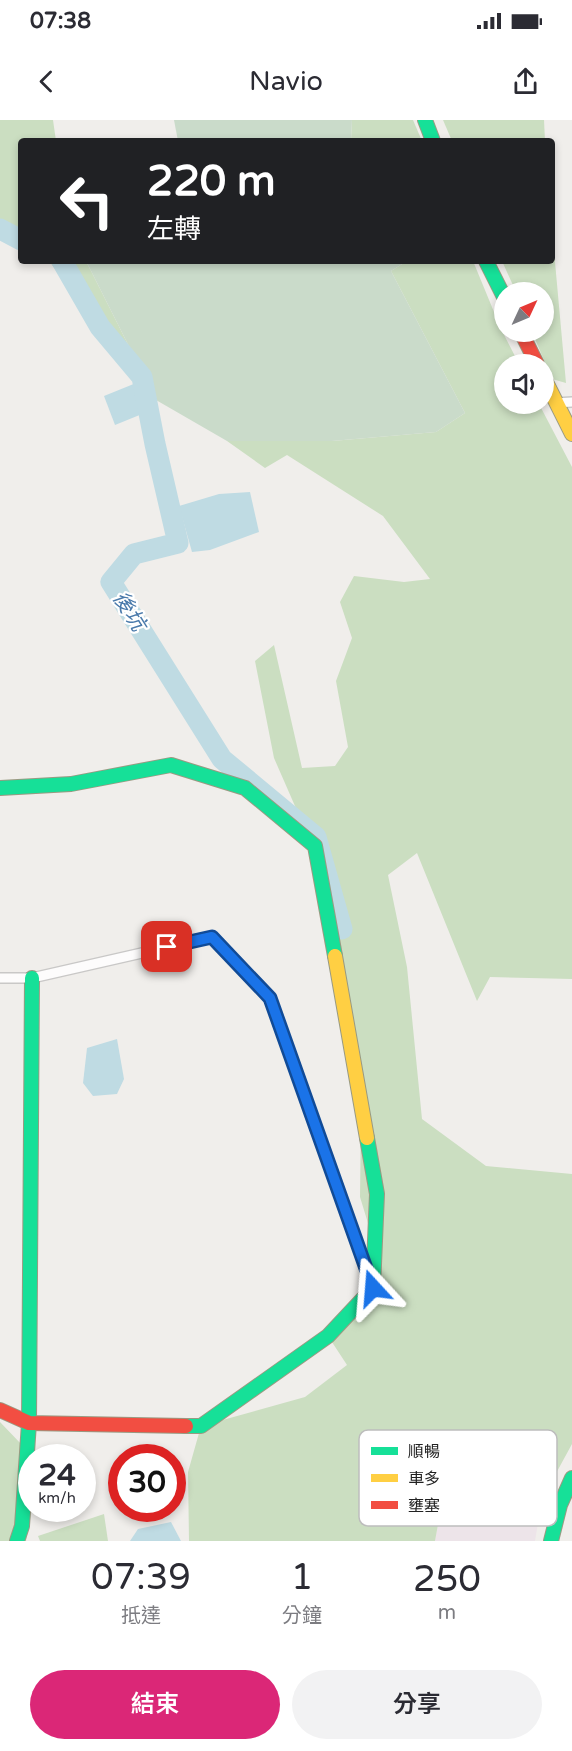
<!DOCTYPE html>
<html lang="zh-TW">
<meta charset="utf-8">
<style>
:root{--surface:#fff;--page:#f2f2f3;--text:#2b2b33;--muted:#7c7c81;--accent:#db2777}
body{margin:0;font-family:"Varela Round","Noto Sans TC",sans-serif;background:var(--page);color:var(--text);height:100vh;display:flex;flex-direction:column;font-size:22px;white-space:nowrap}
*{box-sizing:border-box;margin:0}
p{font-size:20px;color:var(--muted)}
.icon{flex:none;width:33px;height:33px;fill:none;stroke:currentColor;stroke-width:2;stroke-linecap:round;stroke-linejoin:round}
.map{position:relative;height:1421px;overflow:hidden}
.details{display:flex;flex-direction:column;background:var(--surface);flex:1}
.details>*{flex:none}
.top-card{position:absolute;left:18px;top:18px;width:537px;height:126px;border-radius:6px;box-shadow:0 3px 9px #0003;background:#202124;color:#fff;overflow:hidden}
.needle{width:39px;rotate:46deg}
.fabs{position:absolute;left:494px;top:162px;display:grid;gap:12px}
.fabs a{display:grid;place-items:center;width:60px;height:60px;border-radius:50%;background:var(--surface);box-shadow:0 3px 9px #0003;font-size:30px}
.speed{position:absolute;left:18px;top:1324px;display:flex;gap:12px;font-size:30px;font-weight:700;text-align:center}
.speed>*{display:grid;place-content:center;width:78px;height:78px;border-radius:50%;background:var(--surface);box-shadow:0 3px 9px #0003;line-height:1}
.speed small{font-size:15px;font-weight:400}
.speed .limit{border:9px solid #d22;background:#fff;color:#111}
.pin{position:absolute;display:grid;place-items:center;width:51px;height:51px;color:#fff;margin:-26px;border-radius:12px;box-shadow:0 3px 9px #0006}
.me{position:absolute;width:66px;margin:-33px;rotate:341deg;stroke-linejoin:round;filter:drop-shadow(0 0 4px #0008)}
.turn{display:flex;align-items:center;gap:21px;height:126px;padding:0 30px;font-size:27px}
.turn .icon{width:78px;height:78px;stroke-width:2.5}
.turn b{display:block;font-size:42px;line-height:51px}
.eta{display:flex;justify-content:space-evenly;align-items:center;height:102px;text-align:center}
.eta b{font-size:36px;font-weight:600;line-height:42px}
.cta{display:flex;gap:12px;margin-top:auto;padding:12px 30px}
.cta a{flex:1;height:69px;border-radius:36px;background:var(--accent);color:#fff;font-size:24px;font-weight:600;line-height:69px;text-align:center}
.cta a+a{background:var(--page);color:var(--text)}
.status{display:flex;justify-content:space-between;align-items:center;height:42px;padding:0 30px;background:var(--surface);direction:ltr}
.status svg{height:16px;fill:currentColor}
header{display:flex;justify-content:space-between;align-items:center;height:78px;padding:0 30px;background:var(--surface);font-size:27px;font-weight:600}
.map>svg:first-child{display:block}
.industrial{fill:#ede4e9}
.forest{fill:#cbdec1}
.cemetery{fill:#cadbca}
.water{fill:#bfdbe3}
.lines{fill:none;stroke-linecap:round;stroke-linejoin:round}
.river{stroke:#bfdbe3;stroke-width:21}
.street-casing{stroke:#c9c8c7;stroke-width:12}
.fast-casing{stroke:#999a82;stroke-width:16}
.slow-casing{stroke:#999a82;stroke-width:16}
.jam-casing{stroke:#999a82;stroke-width:16}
.street{stroke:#fdfcfc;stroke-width:9}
.fast{stroke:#16e098;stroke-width:14}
.slow{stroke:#ffcf43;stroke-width:14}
.jam{stroke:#f24e42;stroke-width:14}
.route-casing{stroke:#114b97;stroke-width:15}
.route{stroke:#1a73e8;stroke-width:10}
.labels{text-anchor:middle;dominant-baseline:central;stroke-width:4.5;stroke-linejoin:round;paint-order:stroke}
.water-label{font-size:21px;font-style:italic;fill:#4a7aab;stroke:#fff}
.key{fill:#fff;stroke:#bdbdbd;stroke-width:1.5}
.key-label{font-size:16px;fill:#222}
</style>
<div class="status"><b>07:38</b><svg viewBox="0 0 49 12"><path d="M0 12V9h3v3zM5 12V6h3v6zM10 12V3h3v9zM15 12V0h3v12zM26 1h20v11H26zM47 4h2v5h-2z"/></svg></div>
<header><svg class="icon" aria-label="back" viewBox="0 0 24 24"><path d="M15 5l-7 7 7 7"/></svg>Navio<svg class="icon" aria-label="share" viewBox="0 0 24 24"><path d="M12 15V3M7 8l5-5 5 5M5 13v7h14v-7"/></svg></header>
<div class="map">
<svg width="572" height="1421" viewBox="0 0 572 1421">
<rect width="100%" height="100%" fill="#f0eeeb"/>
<!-- industrial -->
<path class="industrial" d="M 445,1366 L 542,1379 L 535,1421 L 435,1421 Z"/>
<!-- forest -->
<g class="forest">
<path d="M 0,0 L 53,0 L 56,21 L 21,21 L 21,116 L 0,110 Z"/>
<path d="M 352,0 L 413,0 L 422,21 L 351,21 Z"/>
<path d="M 443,0 L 544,0 L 545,21 L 452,21 Z"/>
<path d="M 552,109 L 566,263 L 552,259 L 532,212 L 543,212 L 543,172 L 516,172 L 502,141 L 552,141 Z"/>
<path d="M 49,141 L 86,141 L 156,280 Z"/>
<path d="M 407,141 L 473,141 L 501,209 L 519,244 L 504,244 L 504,284 L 539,284 L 572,347 L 572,859 L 490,857 L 477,881 L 417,733 L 388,755 L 407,847 L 422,999 L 486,1046 L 572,1054 L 572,1324 L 542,1379 L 445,1366 L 435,1421 L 189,1421 L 188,1352 L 201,1306 L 305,1277 L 347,1245 L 328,1216 L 373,1168 L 371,1113 L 360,1077 L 361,995 L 326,757 L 274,638 L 255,541 L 274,525 L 302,648 L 335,646 L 348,627 L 336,561 L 352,518 L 340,482 L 354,456 L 404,462 L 430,459 L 383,396 L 287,335 L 265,348 L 227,321 L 332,321 L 436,312 L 465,293 L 391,151 Z"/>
<path d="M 0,1302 L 22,1325 L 47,1338 L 32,1338 L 32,1389 L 26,1421 L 0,1421 Z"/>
<path d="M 104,1394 L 108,1421 L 40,1421 L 38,1416 Z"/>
</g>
<!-- cemetery -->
<g class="cemetery">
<path d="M 174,0 L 352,0 L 351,21 L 178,21 Z"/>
<path d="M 86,141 L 407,141 L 391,151 L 465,293 L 436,312 L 332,321 L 227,321 L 156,280 Z"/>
</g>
<!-- water -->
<g class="water">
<path d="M 141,261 L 147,292 L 115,305 L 104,276 Z"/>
<path d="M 250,372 L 259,412 L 210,430 L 192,432 L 179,386 L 219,374 Z"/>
<path d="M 117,919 L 124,959 L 117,974 L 93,976 L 83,963 L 87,928 Z"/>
<path d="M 171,1402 L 181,1421 L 130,1421 L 138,1409 Z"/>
</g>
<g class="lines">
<!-- river -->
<g class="river">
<path d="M 0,109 L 21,120"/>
<path d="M 62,141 L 100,207 L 142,257 L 155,324 L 178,423 L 134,434 L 111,462 L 222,639 L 316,717 L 342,809"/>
</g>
<!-- street casing -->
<g class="street-casing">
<g id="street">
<path d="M 556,283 L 572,282"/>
<path d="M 0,858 L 32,858 L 212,817 L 270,878 L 371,1163"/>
</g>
</g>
<!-- fast casing -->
<g class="fast-casing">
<g id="fast">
<path d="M 425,0 L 433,21"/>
<path d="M 486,141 L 504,177"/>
<path d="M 0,668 L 71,664 L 171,645 L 245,668 L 315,726 L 335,836"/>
<path d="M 186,1306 L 201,1306 L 328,1216 L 373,1168 L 377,1074 L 367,1018"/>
<path d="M 17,1421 L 22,1406 L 29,1303 L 32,858"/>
<path d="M 551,1421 L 560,1385 L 572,1358"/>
</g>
</g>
<!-- slow casing -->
<g class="slow-casing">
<g id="slow">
<path d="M 543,256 L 572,314"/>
<path d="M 335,836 L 367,1018"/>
</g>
</g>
<!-- jam casing -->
<g class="jam-casing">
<g id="jam">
<path d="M 521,212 L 537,244"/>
<path d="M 0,1290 L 29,1303 L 186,1306"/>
</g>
</g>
<!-- street -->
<use href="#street" class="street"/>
<!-- fast -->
<use href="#fast" class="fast"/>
<!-- slow -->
<use href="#slow" class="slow"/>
<!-- jam -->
<use href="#jam" class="jam"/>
</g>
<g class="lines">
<!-- route casing -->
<g class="route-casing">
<path id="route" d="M 167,827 L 212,817 L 270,878 L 373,1168"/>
</g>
<!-- route -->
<use href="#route" class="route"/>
</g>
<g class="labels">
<!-- water labels -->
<g class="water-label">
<text transform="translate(129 491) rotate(58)">後坑</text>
</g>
</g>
<!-- legend -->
<rect x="359" y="1310" width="198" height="96" rx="9" class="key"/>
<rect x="371" y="1327" width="27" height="8" fill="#16e098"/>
<rect x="371" y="1354" width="27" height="8" fill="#ffcf43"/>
<rect x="371" y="1381" width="27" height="8" fill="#f24e42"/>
<g class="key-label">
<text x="408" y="1337">順暢</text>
<text x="408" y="1364">車多</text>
<text x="408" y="1391">壅塞</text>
</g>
</svg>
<div class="fabs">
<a><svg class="needle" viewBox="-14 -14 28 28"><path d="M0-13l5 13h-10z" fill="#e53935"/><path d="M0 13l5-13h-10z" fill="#7c7c81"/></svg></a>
<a><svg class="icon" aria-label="sound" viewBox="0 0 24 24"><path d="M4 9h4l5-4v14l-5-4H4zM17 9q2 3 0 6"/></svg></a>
</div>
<div class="speed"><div>24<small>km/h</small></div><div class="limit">30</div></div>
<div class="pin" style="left:167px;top:827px;background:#d93025"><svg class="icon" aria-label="arrive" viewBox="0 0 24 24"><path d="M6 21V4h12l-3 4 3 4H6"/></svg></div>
<svg class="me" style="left:373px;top:1168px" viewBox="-20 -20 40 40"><path d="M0-17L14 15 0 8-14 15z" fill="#1a73e8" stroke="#fff" stroke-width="4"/></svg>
<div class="top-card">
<div class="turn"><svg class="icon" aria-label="left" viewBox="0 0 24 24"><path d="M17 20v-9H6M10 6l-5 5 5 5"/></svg><div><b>220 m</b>左轉</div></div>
</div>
</div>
<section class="details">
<div class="eta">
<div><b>07:39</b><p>抵達</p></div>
<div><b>1</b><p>分鐘</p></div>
<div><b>250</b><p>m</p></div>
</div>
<div class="cta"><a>結束</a><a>分享</a></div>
</section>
